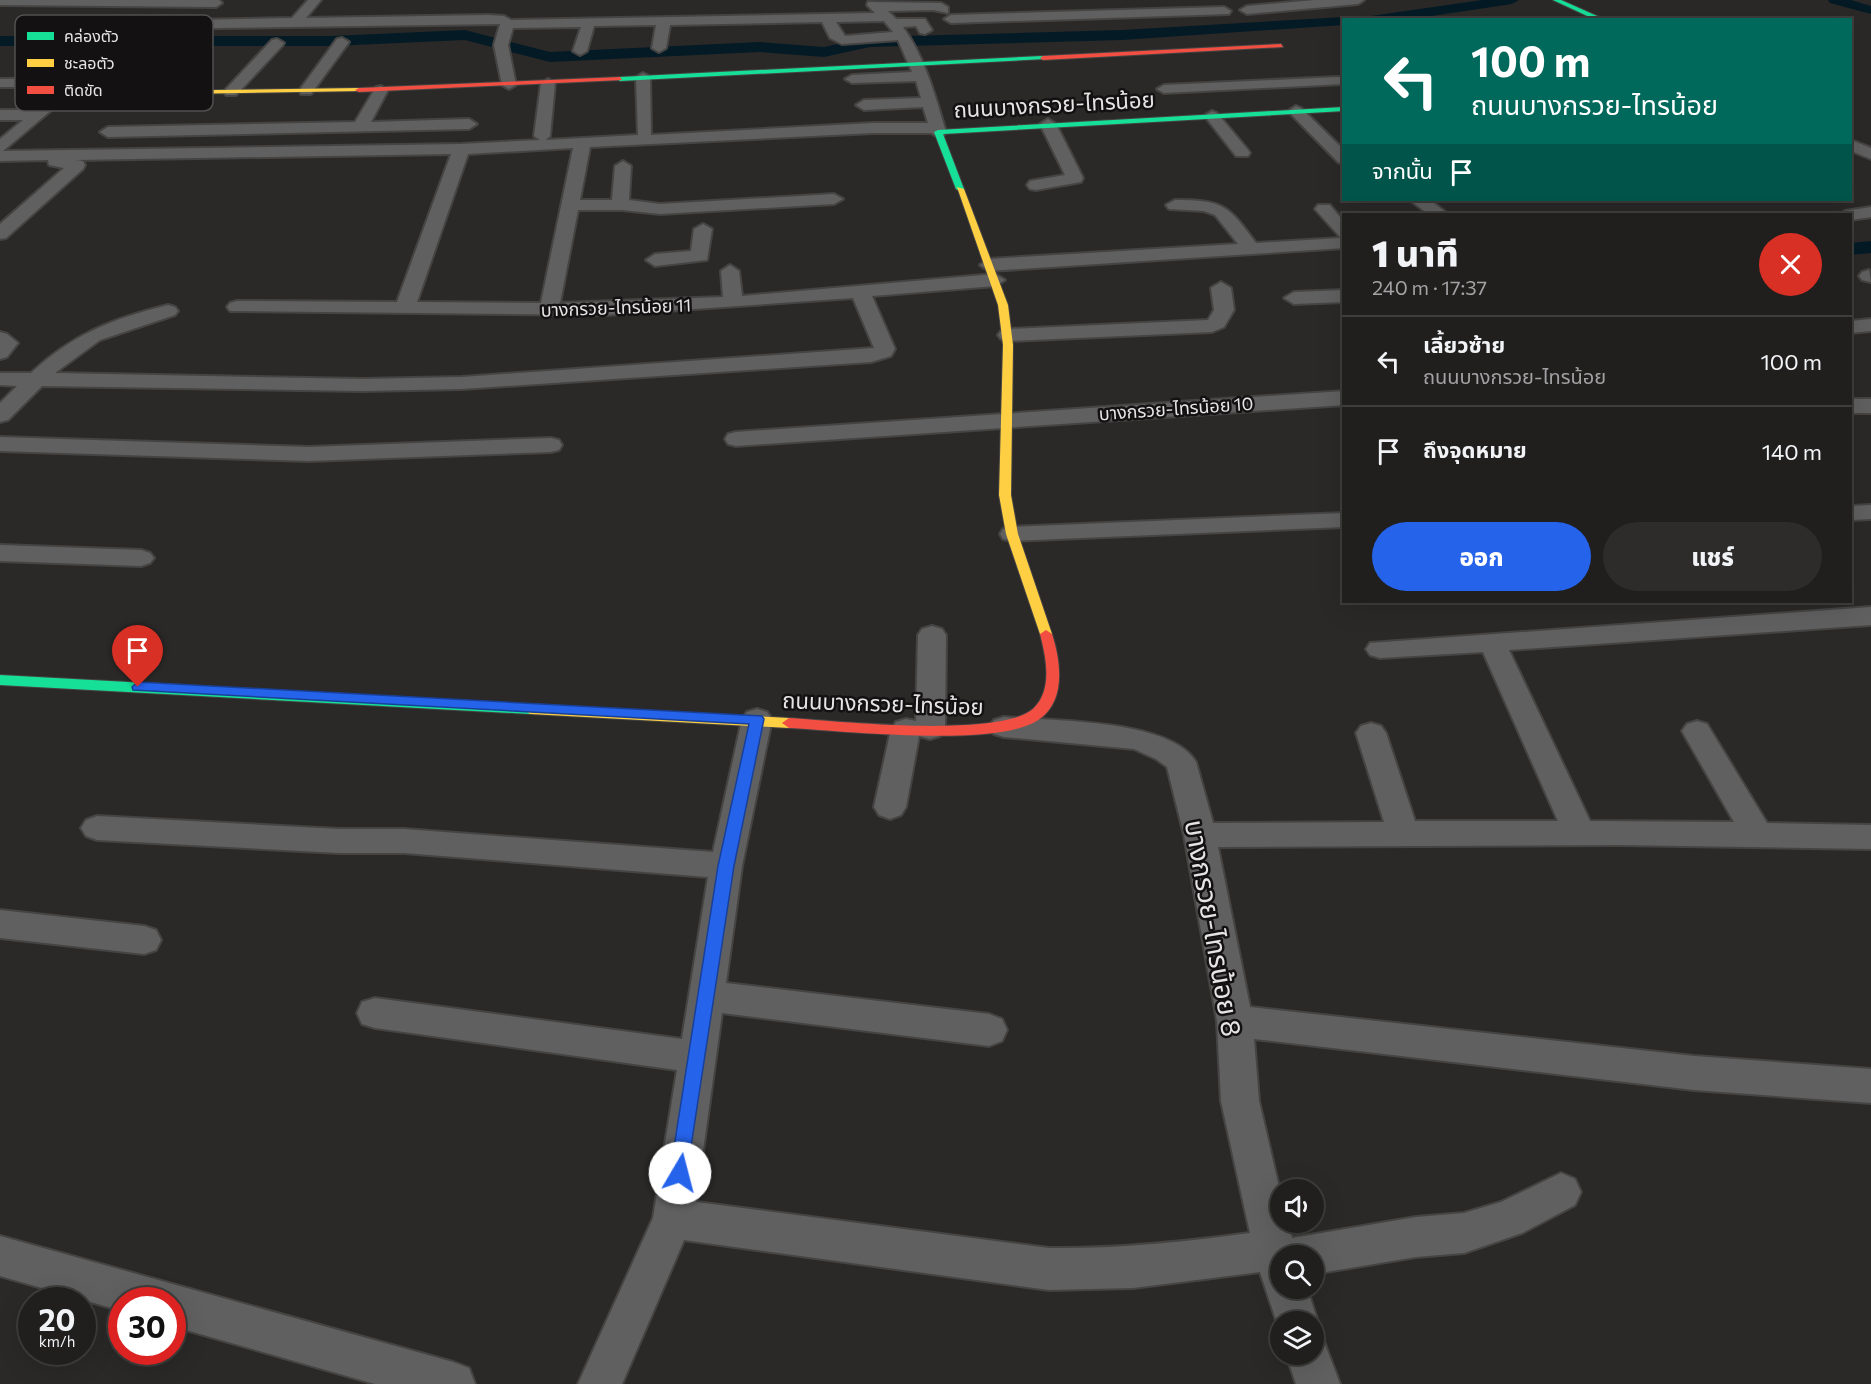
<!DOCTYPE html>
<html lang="th">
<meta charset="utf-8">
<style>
:root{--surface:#201f1e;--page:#2d2c2b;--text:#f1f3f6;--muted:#a2a2a4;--line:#3d3d3c;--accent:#2563eb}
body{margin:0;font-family:Commissioner,"Noto Sans Thai",sans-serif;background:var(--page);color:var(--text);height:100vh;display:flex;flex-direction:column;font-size:22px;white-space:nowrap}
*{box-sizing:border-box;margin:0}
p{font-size:20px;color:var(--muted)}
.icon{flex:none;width:33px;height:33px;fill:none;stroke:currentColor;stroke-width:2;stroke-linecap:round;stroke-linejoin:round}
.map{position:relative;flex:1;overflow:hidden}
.details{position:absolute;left:1342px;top:213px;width:510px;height:390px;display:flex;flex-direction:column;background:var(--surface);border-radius:0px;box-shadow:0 6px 24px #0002,0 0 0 2px var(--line)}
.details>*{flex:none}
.guide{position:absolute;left:1342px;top:18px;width:510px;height:183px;border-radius:0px;box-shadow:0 6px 24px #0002,0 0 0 2px var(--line);background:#00695c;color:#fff;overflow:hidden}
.controls{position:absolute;left:1270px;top:1179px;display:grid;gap:12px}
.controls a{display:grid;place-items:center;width:54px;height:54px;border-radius:50%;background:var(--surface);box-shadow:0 6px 24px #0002,0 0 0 2px var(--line);font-size:30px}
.speed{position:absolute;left:18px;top:1287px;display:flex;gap:12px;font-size:30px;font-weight:700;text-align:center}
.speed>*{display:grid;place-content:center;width:78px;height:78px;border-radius:50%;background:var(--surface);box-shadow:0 6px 24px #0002,0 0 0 2px var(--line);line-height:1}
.speed small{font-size:15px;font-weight:400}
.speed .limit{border:9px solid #d22;background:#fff;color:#111}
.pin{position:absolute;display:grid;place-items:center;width:51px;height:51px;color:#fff;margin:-62px -26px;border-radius:50% 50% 50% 0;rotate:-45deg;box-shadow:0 0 6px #0007}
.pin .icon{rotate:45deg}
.me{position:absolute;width:66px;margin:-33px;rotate:8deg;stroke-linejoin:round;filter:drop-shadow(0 0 4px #0008)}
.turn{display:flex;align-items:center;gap:21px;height:126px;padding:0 30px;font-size:27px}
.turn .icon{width:78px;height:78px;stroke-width:2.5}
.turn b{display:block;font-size:42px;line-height:51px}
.then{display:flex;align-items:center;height:57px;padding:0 30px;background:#0003;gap:12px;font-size:22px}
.round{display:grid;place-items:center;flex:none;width:63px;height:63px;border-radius:32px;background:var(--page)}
.headline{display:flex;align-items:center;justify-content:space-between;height:102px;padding:0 30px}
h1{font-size:36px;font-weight:800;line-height:45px}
.cta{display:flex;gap:12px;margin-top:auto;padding:12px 30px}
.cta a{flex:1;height:69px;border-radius:36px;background:var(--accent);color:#fff;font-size:24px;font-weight:800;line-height:69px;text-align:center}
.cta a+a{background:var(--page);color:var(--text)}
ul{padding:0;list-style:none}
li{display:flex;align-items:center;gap:18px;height:90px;padding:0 30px;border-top:2px solid var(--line)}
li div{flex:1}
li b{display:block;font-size:22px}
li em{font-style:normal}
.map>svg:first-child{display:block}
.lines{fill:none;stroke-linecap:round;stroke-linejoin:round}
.canal{fill:#041b26;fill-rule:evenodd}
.street-casing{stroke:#454443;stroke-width:4}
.fast-casing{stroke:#454443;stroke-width:2}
.slow-casing{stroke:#454443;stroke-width:2}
.jam-casing{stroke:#454443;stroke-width:2}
.street{fill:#616060;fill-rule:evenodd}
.fast{fill:#16e098;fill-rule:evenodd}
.slow{fill:#ffcf43;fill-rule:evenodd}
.jam{fill:#f24e42;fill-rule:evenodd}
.route{fill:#2563eb;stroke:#184099;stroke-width:1.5}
.labels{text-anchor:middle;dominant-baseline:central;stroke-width:5;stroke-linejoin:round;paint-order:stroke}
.far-street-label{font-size:18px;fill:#e6e4e4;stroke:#131111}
.street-label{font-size:22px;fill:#e6e4e4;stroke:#131111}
.near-street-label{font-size:27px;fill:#e6e4e4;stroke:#131111}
.key{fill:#131111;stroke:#525050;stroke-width:1.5}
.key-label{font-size:16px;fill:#e6e4e4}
</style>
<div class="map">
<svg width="1871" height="1384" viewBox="0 0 1871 1384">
<rect width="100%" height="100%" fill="#2a2928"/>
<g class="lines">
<!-- canal -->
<g class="canal">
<path d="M 1482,0 L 1519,0 L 1512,4 L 1405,20 L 1364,20 L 1371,16 Z"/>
<path d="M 1828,0 L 1851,0 L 1871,6 L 1871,14 L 1830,3 Z"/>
<path d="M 1344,17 L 1350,20 L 1344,20 L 1344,25 L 1122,40 L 870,47 L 824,57 L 760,52 L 550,62 L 465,40 L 332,46 L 0,46 L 0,36 L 332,36 L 465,30 L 550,52 L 760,42 L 824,47 L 870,37 L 1122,30 Z"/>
<path d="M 1871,241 L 1871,253 L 1851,255 L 1851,243 Z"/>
</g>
<!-- street casing -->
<g class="street-casing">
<g id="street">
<path d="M 0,0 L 219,0 L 222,3 L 216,7 L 0,5 Z"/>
<path d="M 308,0 L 321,0 L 306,18 L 488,15 L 504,16 L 511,20 L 875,13 L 867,5 L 868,2 L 941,3 L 948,7 L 948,13 L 933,10 L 888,11 L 896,19 L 925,19 L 932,30 L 925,34 L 920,33 L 916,26 L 903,27 C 925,58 935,95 946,132 L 944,135 L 938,137 L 931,133 L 873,133 L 590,147 L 580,200 L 612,200 L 615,166 L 623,161 L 631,166 L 629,200 L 660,204 L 834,194 L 843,199 L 834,204 L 660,214 L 622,210 L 578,210 L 560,303 L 723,297 L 721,271 L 730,265 L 739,271 L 742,296 L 995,274 L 1005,280 L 995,286 L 872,296 L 895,349 L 891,356 L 871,362 L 462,389 L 362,391 L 42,386 L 8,420 L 0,422 L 0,403 L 17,386 L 0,385 L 0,373 L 31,373 C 73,334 112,319 168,305 L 175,307 L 178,311 L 175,315 L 100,340 L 55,373 L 362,379 L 462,377 L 874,348 L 853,298 L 606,315 L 230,311 L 227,307 L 230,303 L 237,301 L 397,302 L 451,154 L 75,160 L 83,161 L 85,165 L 83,169 L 6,238 L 0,239 L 0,224 L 64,168 L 49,165 L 48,160 L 0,161 L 0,139 L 23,120 L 0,120 L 0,110 L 34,110 L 62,87 L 0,87 L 0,79 L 73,78 L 95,62 L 102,66 L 100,69 L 3,151 L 461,144 L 540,140 L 534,136 L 541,83 L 548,79 L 555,83 L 550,136 L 546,140 L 638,135 L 636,77 L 643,73 L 650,77 L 651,135 L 873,123 L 928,123 L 923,107 L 864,110 L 856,105 L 864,100 L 921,98 L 916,81 L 852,83 L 845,79 L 852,75 L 912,72 L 898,40 L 842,44 L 830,38 L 822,22 L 670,25 L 666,48 L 659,52 L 652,48 L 656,25 L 594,26 L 587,51 L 580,55 L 573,51 L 581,27 L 513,28 L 508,45 L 516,85 L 509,89 L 502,85 L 494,45 L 500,24 L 140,29 L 133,25 L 140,21 L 292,18 ZM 884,21 L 893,32 L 845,36 L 836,22 ZM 573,148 L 541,303 L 417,302 L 468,154 Z"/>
<path d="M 1315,0 L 1364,0 L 1358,4 L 1247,14 L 1240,10 L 1247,6 Z"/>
<path d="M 1224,7 L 1231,11 L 1229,14 L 951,23 L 944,19 L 951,15 Z"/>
<path d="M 342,38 L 349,42 L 311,94 L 301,94 L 299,91 L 301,88 L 337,39 Z"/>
<path d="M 277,39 L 284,43 L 282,46 L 236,95 L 226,95 L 224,92 L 226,89 L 272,40 Z"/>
<path d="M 166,61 L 171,62 L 171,68 L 144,96 L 134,96 L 132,93 L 134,90 L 161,62 Z"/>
<path d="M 1338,77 L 1343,78 L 1343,84 L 1164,93 L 1157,89 L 1164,85 Z"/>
<path d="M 381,86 L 388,90 L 371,122 L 469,119 L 477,124 L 469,129 L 108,137 L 100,132 L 108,127 L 355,122 L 376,87 Z"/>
<path d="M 1296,106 L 1301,108 L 1344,150 L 1344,164 L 1338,162 L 1291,114 L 1288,111 Z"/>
<path d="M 1212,111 L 1217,113 L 1248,150 L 1250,153 L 1248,156 L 1236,156 L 1207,119 L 1204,116 Z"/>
<path d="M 1048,119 L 1056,124 L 1083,178 L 1081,182 L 1036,190 L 1030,189 L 1027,185 L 1030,181 L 1065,175 L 1040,124 Z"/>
<path d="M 1851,140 L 1871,148 L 1871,159 L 1851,151 Z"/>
<path d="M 1175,200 C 1223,200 1228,205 1256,243 L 1341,238 L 1315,209 L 1318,205 L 1330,205 L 1344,222 L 1344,248 L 989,271 L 980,265 L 989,259 L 1238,244 L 1215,215 L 1204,211 L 1169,209 L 1166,205 Z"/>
<path d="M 1410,200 L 1430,200 L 1448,214 L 1428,214 Z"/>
<path d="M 1871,207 L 1871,217 L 1851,220 L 1851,214 L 1843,214 L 1845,211 Z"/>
<path d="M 703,224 L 712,229 L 707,260 L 655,266 L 646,260 L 655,254 L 691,251 L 694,229 Z"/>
<path d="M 1869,270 L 1871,282 L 1862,280 L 1859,276 L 1862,272 Z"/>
<path d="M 1221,282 L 1231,288 L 1234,310 L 1224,327 L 1212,332 L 1008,341 L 1001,339 L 998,335 L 1001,331 L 1008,329 L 1208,320 L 1214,310 L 1211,288 Z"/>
<path d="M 1344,290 L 1344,302 L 1294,304 L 1284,298 L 1294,292 Z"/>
<path d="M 1871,319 L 1871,331 L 1851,333 L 1851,321 Z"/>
<path d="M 0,332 L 7,334 L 18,343 L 7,357 L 0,359 Z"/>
<path d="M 1344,391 L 1344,405 L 736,446 L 728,444 L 725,439 L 728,434 L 736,432 Z"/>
<rect x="1851" y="399" width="20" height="14"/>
<path d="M 0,437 L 309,447 L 551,438 L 559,440 L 562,445 L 559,450 L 551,452 L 309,461 L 0,451 Z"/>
<path d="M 1871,505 L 1871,519 L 1851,520 L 1851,506 Z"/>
<path d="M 1344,513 L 1344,527 L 1012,541 L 1003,539 L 1000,534 L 1003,529 L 1012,527 Z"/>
<path d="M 0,545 L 141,550 L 150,553 L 154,558 L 150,563 L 141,566 L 0,561 Z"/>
<path d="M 1871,607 L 1871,625 L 1509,650 L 1590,821 L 1734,822 L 1682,731 L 1687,724 L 1697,721 L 1707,724 L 1767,823 L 1871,825 L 1871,849 L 1619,845 L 1218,847 L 1250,1007 L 1694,1056 L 1871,1069 L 1871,1103 L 1694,1090 L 1254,1039 L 1259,1101 L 1281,1196 L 1281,1222 L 1288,1222 L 1292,1238 L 1416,1217 L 1464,1213 L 1501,1202 L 1561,1173 L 1575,1179 L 1581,1192 L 1575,1205 L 1522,1233 L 1464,1253 L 1416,1257 L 1314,1274 L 1314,1256 L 1281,1256 L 1281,1288 L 1307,1288 L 1318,1322 L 1314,1333 L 1314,1322 L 1281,1322 L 1281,1335 L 1260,1272 L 1133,1288 L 1049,1290 L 684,1240 L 622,1384 L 578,1384 L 653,1218 L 677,1070 L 375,1028 L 362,1024 L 357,1013 L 362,1002 L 375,998 L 682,1039 L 708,877 L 404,853 L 339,853 L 97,840 L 86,836 L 81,828 L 86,820 L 97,816 L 339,829 L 404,829 L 713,852 L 742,719 L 747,712 L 757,709 L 767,712 L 772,719 L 742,866 L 726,983 L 989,1014 L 1002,1019 L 1007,1030 L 1002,1041 L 989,1046 L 722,1013 L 696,1202 L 1049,1248 C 1117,1249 1183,1242 1250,1233 L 1221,1101 L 1217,1021 L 1184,835 L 1167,767 L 1156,759 L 1134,749 L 1004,737 L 994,734 L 989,727 L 994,720 L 1004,717 C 1051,721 1171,719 1196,762 L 1213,823 L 1384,822 L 1356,733 L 1361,726 L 1371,723 L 1381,726 L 1386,733 L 1415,821 L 1558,821 L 1483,652 L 1380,658 L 1370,655 L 1366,649 L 1370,643 Z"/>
<path d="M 932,626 L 942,629 L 946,635 L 945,729 L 940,736 L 930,739 L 919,736 L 906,807 L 901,815 L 890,819 L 879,815 L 874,807 L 891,729 L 896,722 L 906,719 L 916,721 L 918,635 L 922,629 Z"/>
<path d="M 0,910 L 144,926 L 156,930 L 161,940 L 156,950 L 144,954 L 0,938 Z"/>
<path d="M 0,1236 L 453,1362 L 469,1368 L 475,1384 L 375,1384 L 172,1326 L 172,1300 L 122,1300 L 122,1311 L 0,1276 Z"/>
<path d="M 1314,1335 L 1323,1339 L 1340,1384 L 1296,1384 L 1286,1354 L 1314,1354 Z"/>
</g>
</g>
<!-- fast casing -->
<g class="fast-casing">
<g id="fast">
<path d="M 1553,0 L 1561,0 L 1606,20 L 1596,20 Z"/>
<path d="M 1043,56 L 1045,59 L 620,81 L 617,79 L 620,77 Z"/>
<path d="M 1344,107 L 1344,111 L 943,134 L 964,189 L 960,191 L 956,189 L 934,132 L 938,130 Z"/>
<path d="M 0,675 L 530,704 L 537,709 L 530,714 L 0,685 Z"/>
</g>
</g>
<!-- slow casing -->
<g class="slow-casing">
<g id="slow">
<path d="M 359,88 L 363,90 L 361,91 L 61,96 L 57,94 L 61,92 Z"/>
<path d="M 957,187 L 964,189 L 1008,305 L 1013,345 L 1011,495 L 1018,534 L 1052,634 L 1046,638 L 1040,634 L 1006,534 L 999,495 L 1003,345 L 998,305 Z"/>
<path d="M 530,704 L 789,718 L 796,723 L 789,728 L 530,714 L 523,709 Z"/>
</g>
</g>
<!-- jam casing -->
<g class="jam-casing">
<g id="jam">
<path d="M 1281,44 L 1283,47 L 1043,60 L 1040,58 L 1043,56 Z"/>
<path d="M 620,77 L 622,80 L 359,92 L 355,90 L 359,88 Z"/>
<path d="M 1046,630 L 1052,634 C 1061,662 1067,704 1035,722 C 989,747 845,731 789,728 L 782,723 L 789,718 C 837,721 1002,739 1034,708 C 1053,689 1046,657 1040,634 Z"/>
</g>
</g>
<!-- street -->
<use href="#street" class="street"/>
<!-- fast -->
<use href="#fast" class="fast"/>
<!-- slow -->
<use href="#slow" class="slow"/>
<!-- jam -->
<use href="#jam" class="jam"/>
</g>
<!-- route -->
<path class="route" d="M 138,682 L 762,716 L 764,719 L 734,866 L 686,1179 L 680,1182 L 673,1179 L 670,1173 L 718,866 L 749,724 L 133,690 L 132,687 Z"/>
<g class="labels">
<!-- far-street labels -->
<g class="far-street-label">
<text transform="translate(616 307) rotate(-2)">บางกรวย-ไทรน้อย 11</text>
<text transform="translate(1176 408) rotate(-4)">บางกรวย-ไทรน้อย 10</text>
</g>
<!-- street labels -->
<g class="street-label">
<text transform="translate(1054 104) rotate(-3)">ถนนบางกรวย-ไทรน้อย</text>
<text transform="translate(883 703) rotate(2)">ถนนบางกรวย-ไทรน้อย</text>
</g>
<!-- near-street labels -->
<g class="near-street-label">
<text transform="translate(1214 928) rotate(80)">บางกรวย-ไทรน้อย 8</text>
</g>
</g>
<!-- legend -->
<rect x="15" y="15" width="198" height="96" rx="9" class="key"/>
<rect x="27" y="32" width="27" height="8" fill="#16e098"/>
<rect x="27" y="59" width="27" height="8" fill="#ffcf43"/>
<rect x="27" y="86" width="27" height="8" fill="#f24e42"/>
<g class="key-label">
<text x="64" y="42">คล่องตัว</text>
<text x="64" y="69">ชะลอตัว</text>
<text x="64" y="96">ติดขัด</text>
</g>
</svg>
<div class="controls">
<a><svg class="icon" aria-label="sound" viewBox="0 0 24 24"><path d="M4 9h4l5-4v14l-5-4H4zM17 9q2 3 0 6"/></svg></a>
<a><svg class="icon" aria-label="search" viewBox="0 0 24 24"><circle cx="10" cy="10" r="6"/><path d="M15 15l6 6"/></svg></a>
<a><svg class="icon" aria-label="layers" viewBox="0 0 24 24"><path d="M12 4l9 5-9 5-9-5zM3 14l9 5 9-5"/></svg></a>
</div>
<div class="speed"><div>20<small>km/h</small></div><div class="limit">30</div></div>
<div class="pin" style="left:138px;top:687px;background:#d93025"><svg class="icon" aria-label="arrive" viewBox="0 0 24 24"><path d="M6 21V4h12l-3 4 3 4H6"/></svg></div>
<svg class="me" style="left:680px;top:1173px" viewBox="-20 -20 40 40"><circle r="19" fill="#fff"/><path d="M0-13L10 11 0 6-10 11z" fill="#2563eb"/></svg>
<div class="guide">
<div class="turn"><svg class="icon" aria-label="left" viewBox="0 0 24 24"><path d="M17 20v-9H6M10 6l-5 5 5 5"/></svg><div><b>100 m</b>ถนนบางกรวย-ไทรน้อย</div></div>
<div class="then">จากนั้น<svg class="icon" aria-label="arrive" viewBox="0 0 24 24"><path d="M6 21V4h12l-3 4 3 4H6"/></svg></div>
</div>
<section class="details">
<div class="headline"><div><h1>1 นาที</h1><p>240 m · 17:37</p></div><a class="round" style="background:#d93025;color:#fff"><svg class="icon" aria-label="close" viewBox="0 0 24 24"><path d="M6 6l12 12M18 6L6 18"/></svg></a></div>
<ul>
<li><svg class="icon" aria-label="left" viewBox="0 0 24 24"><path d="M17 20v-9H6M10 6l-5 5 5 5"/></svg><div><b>เลี้ยวซ้าย</b><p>ถนนบางกรวย-ไทรน้อย</p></div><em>100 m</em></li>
<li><svg class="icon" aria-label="arrive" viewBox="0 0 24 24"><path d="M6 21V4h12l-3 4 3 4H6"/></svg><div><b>ถึงจุดหมาย</b></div><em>140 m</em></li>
</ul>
<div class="cta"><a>ออก</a><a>แชร์</a></div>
</section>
</div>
